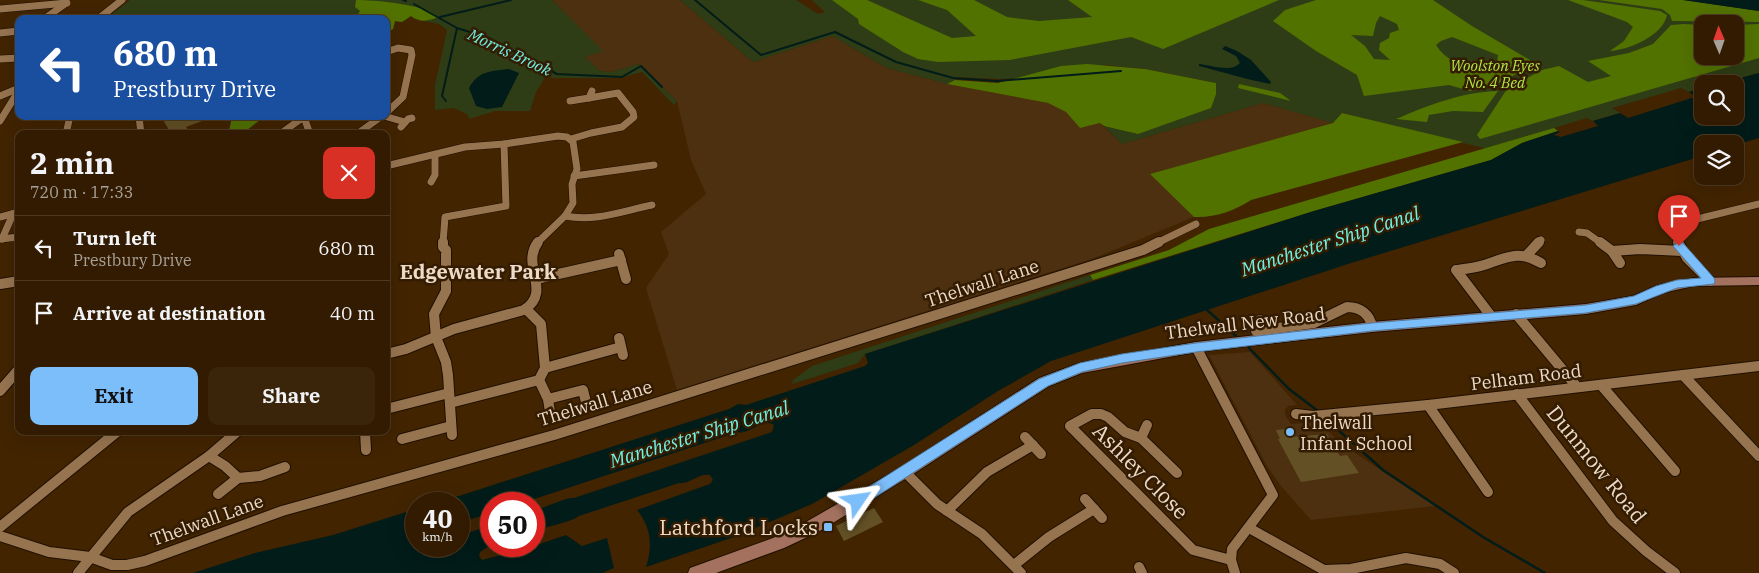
<!DOCTYPE html>
<meta charset="utf-8">
<style>
:root{--surface:#321b00;--page:#3a240a;--text:#f1f3f6;--muted:#a8a199;--line:#4d3922;--accent:#7cbef9}
body{margin:0;font-family:"IBM Plex Serif",serif;background:var(--page);color:var(--text);height:100vh;display:flex;flex-direction:column;font-size:19px;white-space:nowrap}
*{box-sizing:border-box;margin:0}
p{font-size:16px;color:var(--muted)}
.icon{flex:none;width:28px;height:28px;fill:none;stroke:currentColor;stroke-width:2;stroke-linecap:round;stroke-linejoin:round}
.map{position:relative;flex:1;overflow:hidden}
.details{position:absolute;left:15px;top:130px;width:375px;height:305px;display:flex;flex-direction:column;background:var(--surface);border-radius:10px;box-shadow:0 5px 20px #0002,0 0 0 1px var(--line)}
.details>*{flex:none}
.hud{position:absolute;left:15px;top:15px;width:375px;height:105px;border-radius:10px;box-shadow:0 5px 20px #0002,0 0 0 1px var(--line);background:#1a4fa0;color:#fff;overflow:hidden}
.needle{width:32px;rotate:358deg}
.controls{position:absolute;left:1694px;top:15px;display:grid;gap:10px}
.controls a{display:grid;place-items:center;width:50px;height:50px;border-radius:10px;background:var(--surface);box-shadow:0 5px 20px #0002,0 0 0 1px var(--line);font-size:25px}
.speed{position:absolute;left:405px;top:492px;display:flex;gap:10px;font-size:25px;font-weight:700;text-align:center}
.speed>*{display:grid;place-content:center;width:65px;height:65px;border-radius:50%;background:var(--surface);box-shadow:0 5px 20px #0002,0 0 0 1px var(--line);line-height:1}
.speed small{font-size:12px;font-weight:400}
.speed .limit{border:8px solid #d22;background:#fff;color:#111}
.pin{position:absolute;display:grid;place-items:center;width:42px;height:42px;color:#fff;margin:-51px -21px;border-radius:50% 50% 50% 0;rotate:-45deg;box-shadow:0 0 5px #0007}
.pin .icon{rotate:45deg}
.me{position:absolute;width:55px;margin:-28px;rotate:58deg;stroke-linejoin:round;filter:drop-shadow(0 0 4px #0008)}
.turn{display:flex;align-items:center;gap:18px;height:105px;padding:0 15px;font-size:22px}
.turn .icon{width:65px;height:65px;stroke-width:2.5}
.turn b{display:block;font-size:35px;line-height:42px}
.round{display:grid;place-items:center;flex:none;width:52px;height:52px;border-radius:10px;background:var(--page)}
.overview{display:flex;align-items:center;justify-content:space-between;height:85px;padding:0 15px}
h1{font-size:30px;font-weight:800;line-height:38px}
.cta{display:flex;gap:10px;margin-top:auto;padding:10px 15px}
.cta a{flex:1;height:58px;border-radius:10px;background:var(--accent);color:#111;font-size:20px;font-weight:800;line-height:58px;text-align:center}
.cta a+a{background:var(--page);color:var(--text)}
ul{padding:0;list-style:none}
li{display:flex;align-items:center;gap:15px;height:65px;padding:0 15px;border-top:1px solid var(--line)}
li div{flex:1}
li b{display:block;font-size:19px}
li em{font-style:normal}
.map>svg:first-child{display:block}
.built{fill:#4c3010}
.green{fill:#2e3d15;fill-rule:evenodd}
.forest{fill:#527200;fill-rule:evenodd}
.water{fill:#021c19}
.lines{fill:none;stroke-linecap:round;stroke-linejoin:round}
.stream-far1{stroke:#021c19;stroke-width:2}
.stream{stroke:#021c19;stroke-width:2.5}
.building{fill:#635125}
.minor-far1-casing{stroke:#201001;stroke-width:8}
.minor-casing{stroke:#201001;stroke-width:12}
.secondary-casing{stroke:#201001;stroke-width:2}
.minor-far1{stroke:#977450;stroke-width:7}
.minor{stroke:#977450;stroke-width:10}
.secondary{fill:#a3715e;fill-rule:evenodd}
.route{fill:#7cbef9;stroke:#517ca2}
.poi-dot{fill:#7cbef9;stroke:#331c02;stroke-width:2}
.labels{text-anchor:middle;dominant-baseline:central;stroke-width:5;stroke-linejoin:round;paint-order:stroke}
.far-park-label{font-size:15px;font-style:italic;fill:#b1e846;stroke:#331c02}
.far-water-label{font-size:16px;font-style:italic;fill:#70f1e4;stroke:#331c02}
.street-label{font-size:18px;fill:#eddac7;stroke:#331c02}
.poi-label{font-size:18px;fill:#eddac7;stroke:#331c02;text-anchor:start}
.water-label{font-size:19px;font-style:italic;fill:#70f1e4;stroke:#331c02}
.quarter-label{font-size:20px;font-weight:bold;fill:#eddac7;stroke:#331c02}
.near-street-label{font-size:21px;fill:#eddac7;stroke:#331c02}
.near-poi-label{font-size:21px;fill:#eddac7;stroke:#331c02;text-anchor:end}
</style>
<div class="map">
<svg width="1759" height="573" viewBox="0 0 1759 573">
<rect width="100%" height="100%" fill="#422400"/>
<!-- built -->
<g class="built">
<path d="M 552,0 L 680,0 L 753,62 L 832,36 L 887,68 L 947,84 L 1048,103 L 1066,112 L 1080,128 L 1100,123 L 1122,144 L 1263,103 L 1333,123 L 1151,174 L 1194,217 L 1092,259 L 677,390 L 646,288 L 669,254 L 661,232 L 706,194 L 691,160 L 677,101 L 638,64 L 611,72 L 600,71 L 584,57 L 602,51 Z"/>
<path d="M 1250,352 L 1297,405 L 1288,406 L 1285,410 L 1285,415 L 1291,424 L 1321,422 L 1337,441 L 1435,506 L 1311,520 L 1281,486 L 1267,466 L 1209,355 Z"/>
</g>
<!-- green -->
<g class="green">
<path d="M 130,0 L 552,0 L 603,51 L 585,57 L 600,71 L 611,72 L 638,64 L 677,101 L 674,105 L 642,72 L 619,78 L 553,78 L 546,76 L 536,92 L 530,111 L 495,111 L 469,119 L 468,115 L 454,108 L 435,110 L 435,85 L 447,31 C 439,18 421,25 411,16 L 402,22 L 395,21 L 393,29 L 386,33 L 386,19 L 106,19 Z"/>
<path d="M 680,0 L 796,0 L 818,14 L 825,12 L 812,0 L 1683,0 L 1759,11 L 1759,73 L 1718,84 L 1702,84 L 1702,88 L 1689,92 L 1681,88 L 1612,108 L 1620,113 L 1593,121 L 1587,118 L 1554,128 L 1558,131 L 1522,143 L 1504,153 L 1342,113 L 1333,123 L 1263,103 L 1122,144 L 1104,126 L 1112,128 L 1216,83 L 1145,69 L 1106,65 L 1032,77 L 1000,79 L 954,77 L 955,80 L 947,84 L 887,68 L 832,36 L 753,62 ZM 1702,24 L 1735,24 L 1735,56 L 1702,56 Z"/>
<path d="M 1090,275 L 1093,280 L 865,354 L 858,363 L 792,384 L 793,380 L 812,366 Z"/>
</g>
<!-- forest -->
<g class="forest">
<path d="M 356,0 C 375,0 425,4 438,17 C 429,21 420,23 411,16 L 402,22 L 395,21 L 393,29 L 386,33 L 386,19 L 356,18 L 360,11 L 355,7 Z"/>
<path d="M 832,0 L 867,0 L 952,38 L 976,36 L 947,10 L 918,0 L 974,0 L 1007,17 L 1039,21 L 1092,17 L 1068,0 L 1279,0 L 1163,49 L 1131,37 L 1010,60 L 938,62 L 918,59 L 903,52 L 859,24 L 858,19 Z"/>
<path d="M 1316,0 L 1433,0 L 1472,26 L 1530,60 L 1530,67 L 1495,85 L 1470,91 L 1449,85 L 1364,96 L 1357,75 L 1316,51 L 1273,21 L 1285,10 ZM 1380,16 L 1397,24 L 1399,30 L 1390,33 L 1389,38 L 1380,43 L 1379,50 L 1390,60 L 1374,59 L 1365,46 L 1351,35 L 1373,36 L 1376,23 ZM 1452,37 L 1498,55 L 1497,62 C 1474,68 1450,67 1436,45 L 1441,41 Z"/>
<path d="M 1568,0 L 1583,0 L 1660,11 L 1667,15 C 1663,36 1628,50 1610,51 L 1624,41 L 1633,27 L 1627,22 Z"/>
<path d="M 1599,0 L 1683,0 L 1759,11 L 1759,22 L 1672,21 L 1670,15 L 1662,9 Z"/>
<path d="M 1684,24 L 1702,25 L 1702,56 L 1735,56 L 1735,25 L 1759,24 L 1759,58 L 1480,139 L 1477,135 L 1507,89 L 1542,70 L 1559,66 L 1588,82 L 1611,76 L 1588,61 L 1629,53 L 1653,44 L 1671,25 Z"/>
<path d="M 1087,64 L 1145,69 L 1216,83 L 1216,94 L 1211,108 L 1138,134 L 1104,126 L 1100,123 L 1080,128 L 1066,112 L 1048,103 L 947,84 L 955,80 L 998,83 L 1061,66 Z"/>
<path d="M 1239,84 L 1280,93 L 1291,101 L 1238,88 Z"/>
<path d="M 1498,91 L 1483,112 L 1453,111 L 1429,115 L 1427,122 L 1396,119 C 1429,105 1462,92 1498,91 Z"/>
<path d="M 1342,113 L 1463,142 L 1251,200 C 1234,211 1214,218 1194,217 L 1150,174 L 1333,123 Z"/>
<path d="M 232,116 L 265,116 L 242,134 L 229,132 Z"/>
<path d="M 1554,128 L 1558,131 L 1522,143 L 1491,160 L 1314,211 L 1093,280 L 1090,275 L 1169,250 L 1209,229 Z"/>
</g>
<!-- water -->
<g class="water">
<path d="M 1683,0 L 1759,0 L 1759,11 Z"/>
<path d="M 1225,46 L 1237,51 L 1251,60 L 1271,82 L 1270,84 C 1245,79 1223,72 1199,66 L 1199,64 C 1211,65 1231,73 1240,63 L 1236,56 L 1222,49 Z"/>
<path d="M 509,69 L 519,73 L 502,107 L 487,109 L 476,106 L 469,88 C 478,71 491,71 509,69 Z"/>
<path d="M 1759,73 L 1759,138 L 1735,145 L 1735,144 L 1702,144 L 1702,156 L 1351,263 L 1051,361 L 998,391 L 914,445 L 812,504 L 734,537 L 646,567 C 653,546 651,527 637,510 L 710,484 L 713,480 L 710,475 C 699,473 688,485 679,483 L 579,516 C 572,522 545,527 534,531 L 534,511 C 544,508 566,497 574,498 L 772,432 L 774,425 C 761,417 749,436 738,432 L 519,504 L 491,504 L 491,513 L 462,522 L 459,525 L 459,504 L 433,504 L 448,497 L 459,496 L 729,409 L 738,404 L 746,405 L 865,366 L 868,363 L 865,354 L 1314,211 L 1491,160 L 1522,143 L 1558,131 L 1560,132 L 1554,135 L 1561,137 L 1598,126 L 1593,121 L 1620,113 L 1628,118 L 1695,97 L 1689,92 L 1702,88 L 1702,116 L 1735,116 L 1735,84 L 1718,84 Z"/>
<path d="M 416,509 L 416,546 L 459,546 L 459,536 L 491,525 L 491,545 L 480,552 L 479,556 L 482,560 L 534,546 L 566,535 L 582,546 L 607,538 L 614,568 L 602,573 L 193,573 L 255,553 L 333,535 Z"/>
</g>
<g class="lines">
<!-- stream-far1 -->
<g class="stream-far1">
<path d="M 403,0 L 406,1"/>
<path d="M 695,0 L 761,55 L 835,32 L 896,62 L 953,78 L 997,81 L 1121,71"/>
<path d="M 414,4 L 457,28 L 489,38 L 557,74 L 622,77 L 641,66 L 662,87"/>
<path d="M 440,17 L 511,0"/>
<path d="M 446,101 L 442,96 L 457,28"/>
</g>
<!-- stream -->
<g class="stream">
<path d="M 1206,309 L 1236,336"/>
<path d="M 1249,348 L 1289,389 L 1318,411"/>
<path d="M 1326,419 L 1383,470 L 1483,537 L 1545,573"/>
</g>
</g>
<!-- building -->
<g class="building">
<path d="M 168,116 L 213,116 L 213,117 L 186,127 L 191,134 L 175,134 L 172,129 L 169,130 L 162,118 Z"/>
<path d="M 1287,429 L 1293,437 L 1327,434 L 1340,456 L 1347,455 L 1359,473 L 1301,482 L 1278,439 L 1280,439 L 1276,430 Z"/>
<path d="M 874,508 L 883,522 L 844,541 L 836,526 Z"/>
</g>
<g class="lines">
<!-- minor-far1 casing -->
<g class="minor-far1-casing">
<g id="minor-far1">
<path d="M 0,9 L 67,3"/>
<path d="M 44,19 L 65,4"/>
<path d="M 98,19 L 122,0"/>
<path d="M 0,33 L 19,31"/>
<path d="M 386,52 L 398,48 L 411,50 L 412,55 L 403,97 L 386,113"/>
<path d="M 0,59 L 19,58"/>
<path d="M 0,96 L 19,88"/>
<path d="M 570,101 L 589,98 L 592,91"/>
<path d="M 139,116 L 141,134"/>
<path d="M 384,116 L 405,122"/>
<path d="M 302,119 L 305,120 L 310,134"/>
<path d="M 0,121 L 19,90"/>
<path d="M 401,127 L 408,119 L 412,118"/>
<path d="M 66,134 L 70,116"/>
<path d="M 280,134 L 305,116"/>
<path d="M 357,134 L 382,116"/>
<path d="M 571,139 L 591,133 L 622,127 L 634,117 L 633,112 L 618,93 L 589,98"/>
<path d="M 386,166 L 465,147 L 504,144 L 558,136 L 567,137 L 573,142 L 577,169 L 572,184 L 573,203 L 565,216 L 537,243"/>
<path d="M 574,176 L 654,165"/>
<path d="M 431,182 L 435,175 L 435,155"/>
<path d="M 565,216 C 596,222 622,211 652,205"/>
<path d="M 0,217 L 19,212"/>
<path d="M 1579,232 L 1587,233 L 1601,243"/>
<path d="M 0,239 L 19,237"/>
<path d="M 2,239 L 13,214"/>
<path d="M 443,243 L 445,217 L 506,206 L 504,144"/>
<path d="M 1157,243 L 1196,224"/>
<path d="M 1538,243 L 1541,240"/>
<path d="M 1679,243 L 1678,230 L 1689,221 L 1759,204"/>
</g>
</g>
<!-- minor casing -->
<g class="minor-casing">
<g id="minor">
<path d="M 443,242 L 443,247 L 446,250 L 446,291 L 434,314 L 436,337 L 446,362 L 448,375 L 452,435"/>
<path d="M 1600,242 L 1612,251 L 1640,249 L 1682,251"/>
<path d="M 1678,242 L 1687,258 L 1710,281"/>
<path d="M 1612,251 L 1620,263"/>
<path d="M 619,254 L 626,279"/>
<path d="M 1527,255 L 1539,242"/>
<path d="M 536,279 L 621,260"/>
<path d="M 0,284 L 19,281"/>
<path d="M 526,309 L 541,324 L 545,368 L 539,380 L 548,399 L 550,412"/>
<path d="M 1516,314 L 1577,387"/>
<path d="M 1491,316 L 1456,270 C 1465,269 1475,268 1484,265 C 1507,258 1517,249 1541,263"/>
<path d="M 1260,320 L 1268,329"/>
<path d="M 1256,331 L 1314,323 L 1347,307 C 1360,307 1370,314 1372,327"/>
<path d="M 619,338 L 623,355"/>
<path d="M 1196,347 L 1273,495 L 1232,549 L 1231,560 L 1235,573"/>
<path d="M 386,354 L 406,349 L 454,329 L 524,310 C 553,291 520,266 538,242"/>
<path d="M 545,368 L 621,347"/>
<path d="M 1683,375 L 1759,456"/>
<path d="M 1601,385 L 1675,471"/>
<path d="M 0,391 L 19,369"/>
<path d="M 1517,394 L 1613,521 L 1646,551 L 1675,573"/>
<path d="M 548,399 L 583,390 L 586,402"/>
<path d="M 450,403 L 539,380"/>
<path d="M 1428,405 L 1488,492"/>
<path d="M 386,409 L 449,393"/>
<path d="M 1296,414 L 1313,416 L 1428,405 L 1759,366"/>
<path d="M 1147,425 L 1141,438 L 1177,473"/>
<path d="M 365,431 L 366,450"/>
<path d="M 1025,437 L 1041,454"/>
<path d="M 1141,438 L 1125,432 L 1108,417 L 1101,414 L 1092,414 L 1070,426 L 1193,550 L 1231,560"/>
<path d="M 402,439 L 451,426"/>
<path d="M 209,456 L 225,466 L 238,478 L 218,494"/>
<path d="M 905,472 L 937,504 L 982,534 L 1021,573"/>
<path d="M 238,478 L 260,476 L 285,467"/>
<path d="M 1085,499 L 1102,518"/>
<path d="M 947,511 L 987,472 L 1033,445"/>
<path d="M 0,527 L 118,431"/>
<path d="M 1249,528 L 1324,570 L 1351,569 L 1406,558 L 1440,564 L 1454,573"/>
<path d="M 0,536 L 49,552 L 90,557 L 112,565 L 127,565 L 145,561 L 282,511 L 554,435 L 1143,250 L 1159,242"/>
<path d="M 1014,565 L 1049,537 L 1094,509"/>
<path d="M 1139,567 L 1142,573"/>
<path d="M 78,573 L 128,512 L 209,456 L 238,431"/>
</g>
</g>
<!-- secondary casing -->
<g class="secondary-casing">
<path id="secondary" d="M 1759,277 L 1759,285 L 1693,286 L 1663,293 L 1636,305 L 1586,314 L 1372,332 L 1196,352 L 1082,373 L 1049,386 L 910,476 L 818,532 L 784,548 L 716,573 L 688,573 L 690,568 L 773,538 L 806,522 L 900,468 L 1039,378 L 1080,363 L 1196,342 L 1372,322 L 1586,304 L 1633,296 L 1656,286 L 1693,278 Z"/>
</g>
<!-- minor-far1 -->
<use href="#minor-far1" class="minor-far1"/>
<!-- minor -->
<use href="#minor" class="minor"/>
<!-- secondary -->
<use href="#secondary" class="secondary"/>
</g>
<!-- route -->
<path class="route" d="M 1679,242 L 1683,243 L 1714,278 L 1715,281 L 1714,284 L 1677,288 L 1636,304 L 1586,313 L 1372,331 L 1196,352 L 1122,363 L 1082,372 L 1048,386 L 863,505 L 858,507 L 853,505 L 851,501 L 853,497 L 1039,379 L 1080,363 L 1122,354 L 1196,343 L 1372,323 L 1586,305 L 1634,296 L 1656,286 L 1677,280 L 1701,278 L 1673,246 Z"/>
<!-- markers -->
<g class="poi-dot">
<circle cx="1290" cy="432" r="5"/>
<rect x="823" y="522" width="10" height="10" rx="2.5"/>
</g>
<g class="labels">
<!-- far-park labels -->
<g class="far-park-label">
<text x="1495" y="65">Woolston Eyes<tspan x="1495" dy="17">No. 4 Bed</tspan></text>
</g>
<!-- far-water labels -->
<g class="far-water-label">
<text transform="translate(510 52) rotate(25)">Morris Brook</text>
</g>
<!-- street labels -->
<g class="street-label">
<text transform="translate(982 283) rotate(-18)">Thelwall Lane</text>
<text transform="translate(1245 323) rotate(-7)">Thelwall New Road</text>
<text transform="translate(1526 377) rotate(-7)">Pelham Road</text>
<text transform="translate(595 403) rotate(-17)">Thelwall Lane</text>
<text transform="translate(207 520) rotate(-20)">Thelwall Lane</text>
</g>
<!-- poi labels -->
<g class="poi-label">
<text x="1300" y="422">Thelwall<tspan x="1300" dy="21">Infant School</tspan></text>
</g>
<!-- water labels -->
<g class="water-label">
<text transform="translate(1330 241) rotate(-18)">Manchester Ship Canal</text>
<text transform="translate(699 434) rotate(-17)">Manchester Ship Canal</text>
</g>
<!-- quarter labels -->
<g class="quarter-label">
<text x="478" y="271">Edgewater Park</text>
</g>
<!-- near-street labels -->
<g class="near-street-label">
<text transform="translate(1597 464) rotate(51)">Dunmow Road</text>
<text transform="translate(1141 471) rotate(45)">Ashley Close</text>
</g>
<!-- near-poi labels -->
<g class="near-poi-label">
<text x="818" y="527">Latchford Locks</text>
</g>
</g>
</svg>
<div class="controls">
<a><svg class="needle" viewBox="-14 -14 28 28"><path d="M0-13l5 13h-10z" fill="#e53935"/><path d="M0 13l5-13h-10z" fill="#a8a199"/></svg></a>
<a><svg class="icon" aria-label="search" viewBox="0 0 24 24"><circle cx="10" cy="10" r="6"/><path d="M15 15l6 6"/></svg></a>
<a><svg class="icon" aria-label="layers" viewBox="0 0 24 24"><path d="M12 4l9 5-9 5-9-5zM3 14l9 5 9-5"/></svg></a>
</div>
<div class="speed"><div>40<small>km/h</small></div><div class="limit">50</div></div>
<div class="pin" style="left:1679px;top:246px;background:#d93025"><svg class="icon" aria-label="arrive" viewBox="0 0 24 24"><path d="M6 21V4h12l-3 4 3 4H6"/></svg></div>
<svg class="me" style="left:858px;top:501px" viewBox="-20 -20 40 40"><path d="M0-17L14 15 0 8-14 15z" fill="#7cbef9" stroke="#fff" stroke-width="4"/></svg>
<div class="hud">
<div class="turn"><svg class="icon" aria-label="left" viewBox="0 0 24 24"><path d="M17 20v-9H6M10 6l-5 5 5 5"/></svg><div><b>680 m</b>Prestbury Drive</div></div>
</div>
<section class="details">
<div class="overview"><div><h1>2 min</h1><p>720 m · 17:33</p></div><a class="round" style="background:#d93025;color:#fff"><svg class="icon" aria-label="close" viewBox="0 0 24 24"><path d="M6 6l12 12M18 6L6 18"/></svg></a></div>
<ul>
<li><svg class="icon" aria-label="left" viewBox="0 0 24 24"><path d="M17 20v-9H6M10 6l-5 5 5 5"/></svg><div><b>Turn left</b><p>Prestbury Drive</p></div><em>680 m</em></li>
<li><svg class="icon" aria-label="arrive" viewBox="0 0 24 24"><path d="M6 21V4h12l-3 4 3 4H6"/></svg><div><b>Arrive at destination</b></div><em>40 m</em></li>
</ul>
<div class="cta"><a>Exit</a><a>Share</a></div>
</section>
</div>
